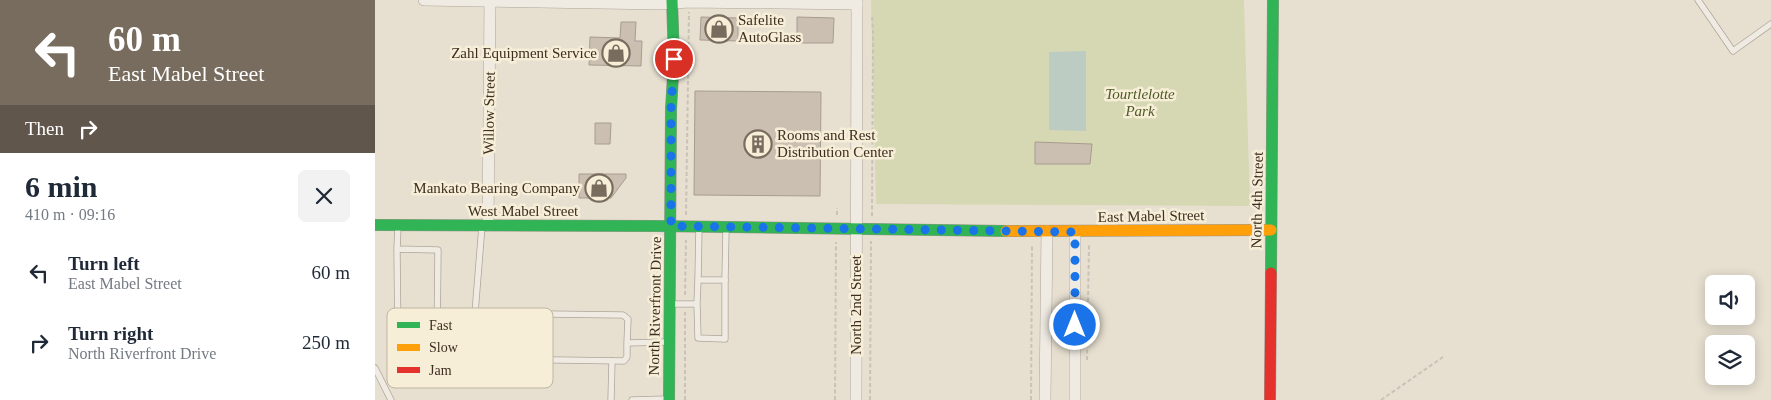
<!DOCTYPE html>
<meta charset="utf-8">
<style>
:root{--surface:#fff;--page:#f2f2f3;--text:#1f2937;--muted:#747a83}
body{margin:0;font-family:"Times New Roman",serif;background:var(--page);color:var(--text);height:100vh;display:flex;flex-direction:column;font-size:19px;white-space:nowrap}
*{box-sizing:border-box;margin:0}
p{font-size:16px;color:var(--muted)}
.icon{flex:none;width:28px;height:28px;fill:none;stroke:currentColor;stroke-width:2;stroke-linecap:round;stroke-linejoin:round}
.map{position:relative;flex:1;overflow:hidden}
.drawer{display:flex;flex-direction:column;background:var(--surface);width:375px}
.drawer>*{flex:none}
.guide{background:#786c5e;color:#fff;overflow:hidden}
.controls{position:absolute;left:1330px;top:275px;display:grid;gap:10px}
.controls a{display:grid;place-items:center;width:50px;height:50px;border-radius:8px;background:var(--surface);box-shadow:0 2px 12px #0003;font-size:25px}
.pin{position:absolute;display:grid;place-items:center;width:42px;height:42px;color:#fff;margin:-21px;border:2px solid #fff;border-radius:50%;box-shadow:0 1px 5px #0007}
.me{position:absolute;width:55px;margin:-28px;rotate:0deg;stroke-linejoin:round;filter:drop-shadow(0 0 4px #0008)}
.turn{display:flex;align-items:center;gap:18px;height:105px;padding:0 25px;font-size:22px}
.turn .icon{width:65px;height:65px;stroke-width:2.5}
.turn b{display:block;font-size:35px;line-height:42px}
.then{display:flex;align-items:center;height:48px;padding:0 25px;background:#0003;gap:10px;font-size:19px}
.round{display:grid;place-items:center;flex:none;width:52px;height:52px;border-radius:8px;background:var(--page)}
.headline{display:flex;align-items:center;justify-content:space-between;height:85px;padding:0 25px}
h1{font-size:30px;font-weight:700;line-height:38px}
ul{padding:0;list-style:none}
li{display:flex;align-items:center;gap:15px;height:70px;padding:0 25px}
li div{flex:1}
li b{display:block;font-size:19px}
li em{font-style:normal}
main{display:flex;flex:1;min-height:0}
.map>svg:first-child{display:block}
.green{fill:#d6d7b3}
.water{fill:#bcccc2}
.building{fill:#cbbfb2;stroke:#a89c90}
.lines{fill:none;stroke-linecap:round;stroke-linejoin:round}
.lane-casing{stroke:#ada599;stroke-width:7}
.street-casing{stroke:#ada599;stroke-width:12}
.fast-casing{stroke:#9c958a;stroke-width:12}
.slow-casing{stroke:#9c958a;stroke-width:12}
.jam-casing{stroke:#9c958a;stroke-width:12}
.path{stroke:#c8c2b9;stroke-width:2;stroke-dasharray:4 2.5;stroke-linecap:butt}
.lane{stroke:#efebe3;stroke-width:5.5}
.street{stroke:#efebe3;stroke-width:11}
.fast{stroke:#30b455;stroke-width:11}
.slow{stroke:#ff9f0a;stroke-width:11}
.jam{stroke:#e5322d;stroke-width:11}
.route{stroke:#1a73e8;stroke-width:9;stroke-dasharray:0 16.2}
.labels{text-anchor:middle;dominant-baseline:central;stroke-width:5;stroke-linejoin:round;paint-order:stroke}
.poi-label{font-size:15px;fill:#3d2e20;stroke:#f7eed8;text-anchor:start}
.park-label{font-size:15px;font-style:italic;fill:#4d5a26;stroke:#f7eed8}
.street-label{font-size:15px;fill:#3d2e20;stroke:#f7eed8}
.key{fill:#f7eed8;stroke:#bfb4a1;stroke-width:1}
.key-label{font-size:14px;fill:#3d2e20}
</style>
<main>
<section class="drawer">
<div class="guide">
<div class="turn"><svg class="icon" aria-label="left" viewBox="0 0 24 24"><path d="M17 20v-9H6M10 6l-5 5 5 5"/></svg><div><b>60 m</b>East Mabel Street</div></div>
<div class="then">Then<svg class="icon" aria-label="right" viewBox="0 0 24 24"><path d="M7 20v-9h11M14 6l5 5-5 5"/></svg></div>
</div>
<div class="headline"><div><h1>6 min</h1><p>410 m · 09:16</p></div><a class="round"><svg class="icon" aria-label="close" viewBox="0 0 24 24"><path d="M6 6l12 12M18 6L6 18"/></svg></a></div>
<ul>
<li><svg class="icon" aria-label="left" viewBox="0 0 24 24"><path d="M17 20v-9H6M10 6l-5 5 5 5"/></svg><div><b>Turn left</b><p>East Mabel Street</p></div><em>60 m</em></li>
<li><svg class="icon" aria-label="right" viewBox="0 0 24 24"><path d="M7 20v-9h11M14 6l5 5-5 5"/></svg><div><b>Turn right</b><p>North Riverfront Drive</p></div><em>250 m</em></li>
</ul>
</section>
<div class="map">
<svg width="1396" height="400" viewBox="0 0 1396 400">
<rect width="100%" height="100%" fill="#e7e0d1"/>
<!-- green -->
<path class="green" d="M 496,0 L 869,0 L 875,206 L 501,204 Z"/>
<!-- water -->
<path class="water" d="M 711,51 L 711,131 L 674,130 L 674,52 Z"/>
<!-- building -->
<g class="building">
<path d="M 326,17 L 363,18 L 363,41 L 325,40 Z"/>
<path d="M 422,17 L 459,18 L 458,43 L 422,43 Z"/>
<path d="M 246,22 L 261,22 L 260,41 L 267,41 L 266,66 L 214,65 L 215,37 L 245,38 Z"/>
<path d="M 320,91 L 446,92 L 445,196 L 319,195 Z"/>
<path d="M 220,123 L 236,123 L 235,144 L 220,144 Z"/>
<path d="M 660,142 L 717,144 L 715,164 L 660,164 Z"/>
<path d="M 204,174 L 251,174 L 251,178 L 236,198 L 204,198 Z"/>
</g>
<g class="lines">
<!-- lane casing -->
<g class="lane-casing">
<g id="lane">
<path d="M 1323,0 L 1358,51 L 1396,24"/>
<path d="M 22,249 L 63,250 L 62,344 C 56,360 40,356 27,350 L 23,344 L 22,249 L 23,226"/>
<path d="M 323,280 L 324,227"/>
<path d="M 350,280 L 351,229"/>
<path d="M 295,304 L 322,304 L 323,280 L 350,280 L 350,339 L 323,338 L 322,304"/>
<path d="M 100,313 L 107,226"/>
<path d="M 252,343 L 252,357 L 249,361 L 108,359 C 94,352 100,327 100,313 L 248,315 L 253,319 L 252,343 L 293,342"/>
<path d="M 62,344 L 100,343"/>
<path d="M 0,368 L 16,400"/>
<path d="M 236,400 L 237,361"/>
<path d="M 257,400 L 292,399"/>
</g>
</g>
<!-- street casing -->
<g class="street-casing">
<g id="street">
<path d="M 49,0 L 286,4 L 314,2 L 482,4"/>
<path d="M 113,226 L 115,0"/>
<path d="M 481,400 L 482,0"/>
<path d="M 670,400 L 672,231"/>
<path d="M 700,400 L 700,232"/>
</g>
</g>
<!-- fast casing -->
<g class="fast-casing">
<g id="fast">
<path d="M 0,225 L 280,226 L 631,231"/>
<path d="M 896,273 L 898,0"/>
<path d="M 294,400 L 296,109 L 299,59 L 297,0"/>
</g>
</g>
<!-- slow casing -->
<g class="slow-casing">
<path id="slow" d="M 631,231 L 896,230"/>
</g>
<!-- jam casing -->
<g class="jam-casing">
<path id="jam" d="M 895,400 L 896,273"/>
</g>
<!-- path -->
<g class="path">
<path d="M 311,215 L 314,12"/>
<path d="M 462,215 L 462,208"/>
<path d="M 497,216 L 498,31 L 497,16"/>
<path d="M 310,295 L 311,240"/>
<path d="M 712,360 L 714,245"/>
<path d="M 310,400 L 310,312"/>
<path d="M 460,400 L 461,242"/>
<path d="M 495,400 L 496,241"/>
<path d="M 656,400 L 657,245"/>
<path d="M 1006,400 L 1068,357"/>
</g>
<!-- lane -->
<use href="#lane" class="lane"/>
<!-- street -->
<use href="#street" class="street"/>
<!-- fast -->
<use href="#fast" class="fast"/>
<!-- slow -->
<use href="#slow" class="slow"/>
<!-- jam -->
<use href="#jam" class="jam"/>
</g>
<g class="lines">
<!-- route -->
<path class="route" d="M 299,59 L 296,109 L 296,226 L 700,232 L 700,325"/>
</g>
<!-- icons -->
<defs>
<g id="shop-ring" transform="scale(1.4375)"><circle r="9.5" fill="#f7eed8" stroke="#786c5e" stroke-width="1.5"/><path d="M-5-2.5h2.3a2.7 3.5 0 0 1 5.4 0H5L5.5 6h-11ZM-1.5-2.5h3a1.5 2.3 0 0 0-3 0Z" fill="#786c5e"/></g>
<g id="building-ring" transform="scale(1.4375)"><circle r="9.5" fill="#f7eed8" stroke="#786c5e" stroke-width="1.5"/><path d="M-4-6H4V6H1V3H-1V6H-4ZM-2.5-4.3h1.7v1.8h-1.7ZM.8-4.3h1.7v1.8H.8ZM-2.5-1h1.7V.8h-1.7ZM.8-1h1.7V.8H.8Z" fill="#786c5e"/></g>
</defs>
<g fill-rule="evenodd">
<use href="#shop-ring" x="344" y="29"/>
<use href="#shop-ring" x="241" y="53"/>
<use href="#building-ring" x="383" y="144"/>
<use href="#shop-ring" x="224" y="188"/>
</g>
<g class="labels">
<!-- poi labels -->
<g class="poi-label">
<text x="363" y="20">Safelite<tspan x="363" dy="17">AutoGlass</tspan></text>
<text x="222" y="53" text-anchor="end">Zahl Equipment Service</text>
<text x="402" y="135">Rooms and Rest<tspan x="402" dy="17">Distribution Center</tspan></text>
<text x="205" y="188" text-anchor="end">Mankato Bearing Company</text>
</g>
<!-- park labels -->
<g class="park-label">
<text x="765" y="94">Tourtlelotte<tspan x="765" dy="17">Park</tspan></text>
</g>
<!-- street labels -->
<g class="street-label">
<text transform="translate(114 113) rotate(-89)">Willow Street</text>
<text transform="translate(882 200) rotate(-89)">North 4th Street</text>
<text x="148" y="211">West Mabel Street</text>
<text transform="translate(776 216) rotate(-1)">East Mabel Street</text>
<text transform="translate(481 305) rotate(-90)">North 2nd Street</text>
<text transform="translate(280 306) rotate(-89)">North Riverfront Drive</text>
</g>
</g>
<!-- legend -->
<rect x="12" y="308" width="166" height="80" rx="8" class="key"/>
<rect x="22" y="322" width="23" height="6" fill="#30b455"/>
<rect x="22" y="344" width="23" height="7" fill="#ff9f0a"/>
<rect x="22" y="367" width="23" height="6" fill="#e5322d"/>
<g class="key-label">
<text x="54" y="330">Fast</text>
<text x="54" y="352">Slow</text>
<text x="54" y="375">Jam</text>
</g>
</svg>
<div class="controls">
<a><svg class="icon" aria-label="sound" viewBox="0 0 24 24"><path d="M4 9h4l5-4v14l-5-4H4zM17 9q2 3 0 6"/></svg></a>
<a><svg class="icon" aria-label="layers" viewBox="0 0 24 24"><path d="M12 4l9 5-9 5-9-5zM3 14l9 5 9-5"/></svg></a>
</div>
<div class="pin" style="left:299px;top:59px;background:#d93025"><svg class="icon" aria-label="arrive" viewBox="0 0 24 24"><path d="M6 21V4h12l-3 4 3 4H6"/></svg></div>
<svg class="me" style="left:700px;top:325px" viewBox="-20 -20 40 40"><circle r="17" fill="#1a73e8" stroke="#fff" stroke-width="3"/><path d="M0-11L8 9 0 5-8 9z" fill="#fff"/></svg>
</div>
</main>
